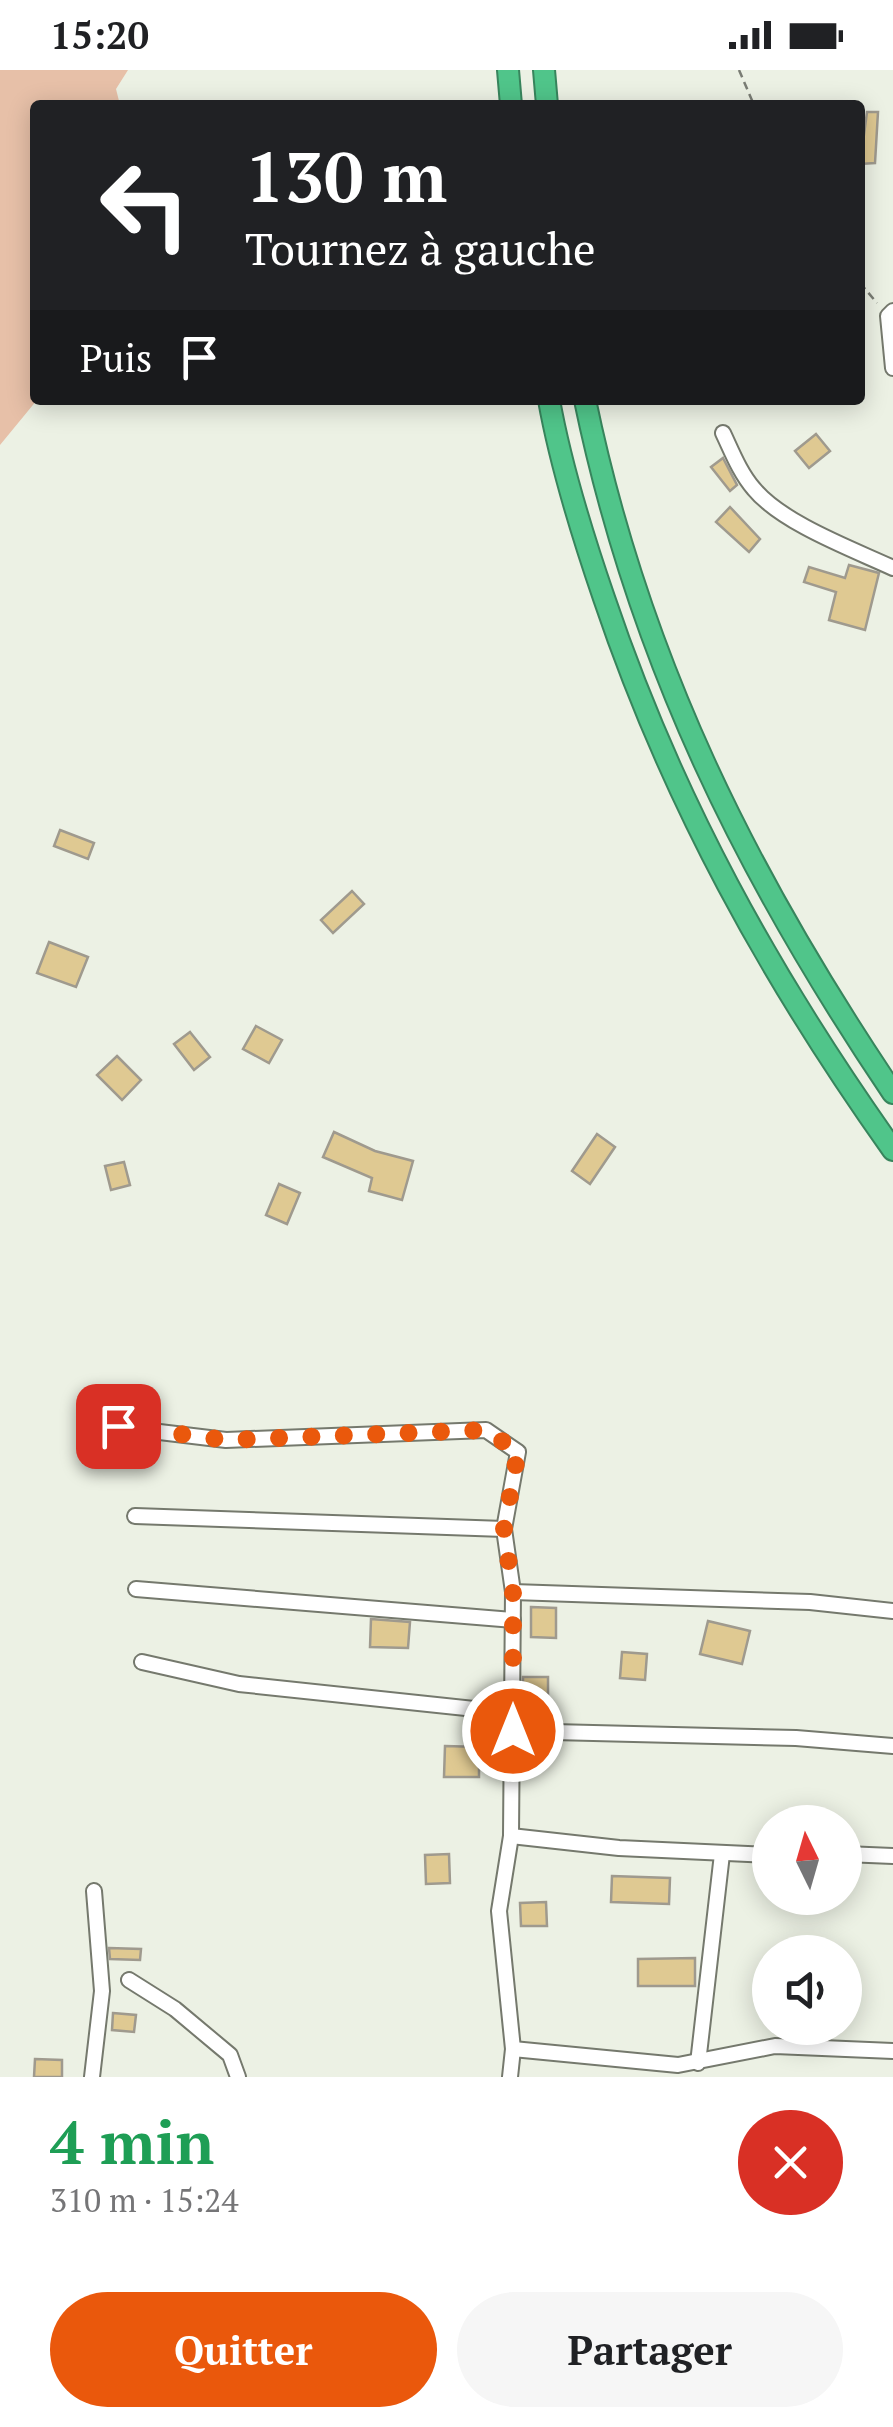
<!DOCTYPE html>
<html lang="fr">
<meta charset="utf-8">
<style>
:root{--surface:#fff;--page:#f6f6f6;--text:#202124;--muted:#757577;--accent:#ea580c}
body{margin:0;font-family:"PT Serif",serif;background:var(--page);color:var(--text);height:100vh;display:flex;flex-direction:column;font-size:38px;white-space:nowrap}
*{box-sizing:border-box;margin:0}
p{font-size:32px;color:var(--muted)}
.icon{flex:none;width:55px;height:55px;fill:none;stroke:currentColor;stroke-width:2;stroke-linecap:round;stroke-linejoin:round}
.map{position:relative;height:2007px;overflow:hidden}
.sheet{display:flex;flex-direction:column;background:var(--surface);flex:1}
.sheet>*{flex:none}
.banner{position:absolute;left:30px;top:30px;width:835px;height:305px;border-radius:10px;box-shadow:0 5px 25px #0003;background:#202124;color:#fff;overflow:hidden}
.needle{width:65px;rotate:355deg}
.buttons{position:absolute;left:752px;top:1735px;display:grid;gap:20px}
.buttons a{display:grid;place-items:center;width:110px;height:110px;border-radius:50%;background:var(--surface);box-shadow:0 5px 25px #0003;font-size:50px}
.pin{position:absolute;display:grid;place-items:center;width:85px;height:85px;color:#fff;margin:-42px;border-radius:20px;box-shadow:0 5px 15px #0006}
.me{position:absolute;width:110px;margin:-55px;rotate:0deg;stroke-linejoin:round;filter:drop-shadow(0 0 8px #0008)}
.turn{display:flex;align-items:center;gap:35px;height:210px;padding:0 50px;font-size:45px}
.turn .icon{width:130px;height:130px;stroke-width:2.5}
.turn b{display:block;font-size:70px;line-height:85px}
.then{display:flex;align-items:center;height:95px;padding:0 50px;background:#0003;gap:20px;font-size:38px}
.round{display:grid;place-items:center;flex:none;width:105px;height:105px;border-radius:52px;background:var(--page)}
.head{display:flex;align-items:center;justify-content:space-between;height:170px;padding:0 50px}
h1{font-size:60px;font-weight:700;line-height:75px;color:#1e9e55}
.action{display:flex;gap:20px;margin-top:auto;padding:20px 50px}
.action a{flex:1;height:115px;border-radius:60px;background:var(--accent);color:#fff;font-size:40px;font-weight:700;line-height:115px;text-align:center}
.action a+a{background:var(--page);color:var(--text)}
.status{display:flex;justify-content:space-between;align-items:center;height:70px;padding:0 50px;background:var(--surface);direction:ltr}
.status svg{height:28px;fill:currentColor}
.map>svg:first-child{display:block}
.green{fill:#e7c0a8}
.building{fill:#dfc992;stroke:#9f9a8e;stroke-width:2.5}
.lines{fill:none;stroke-linecap:round;stroke-linejoin:round}
.minor-casing{stroke:#75796d;stroke-width:18}
.highway-casing{stroke:#38855d;stroke-width:24}
.path{stroke:#7a7d74;stroke-width:2.5;stroke-dasharray:8 5;stroke-linecap:butt}
.minor{stroke:#fff;stroke-width:14}
.highway{stroke:#50c58a;stroke-width:20}
.route{stroke:#ea580c;stroke-width:18;stroke-dasharray:0 32.4}
</style>
<div class="status"><b>15:20</b><svg viewBox="0 0 49 12"><path d="M0 12V9h3v3zM5 12V6h3v6zM10 12V3h3v9zM15 12V0h3v12zM26 1h20v11H26zM47 4h2v5h-2z"/></svg></div>
<div class="map">
<svg width="893" height="2007" viewBox="0 0 893 2007">
<rect width="100%" height="100%" fill="#ecf1e4"/>
<!-- green -->
<path class="green" d="M 0,0 L 128,0 L 116,19 L 120,35 L 35,35 L 37,330 L 0,375 Z"/>
<!-- building -->
<g class="building">
<path d="M 867,42 L 878,42 L 875,93 L 860,94 Z"/>
<path d="M 816,364 L 830,381 L 809,398 L 795,381 Z"/>
<path d="M 723,388 L 737,415 L 730,421 L 711,397 Z"/>
<path d="M 730,437 L 760,469 L 749,482 L 716,452 Z"/>
<path d="M 849,495 L 879,503 L 865,560 L 829,550 L 836,522 L 804,512 L 809,497 L 845,508 Z"/>
<path d="M 60,760 L 94,773 L 88,789 L 54,776 Z"/>
<path d="M 352,821 L 364,834 L 333,863 L 321,850 Z"/>
<path d="M 49,872 L 88,887 L 76,917 L 37,903 Z"/>
<path d="M 256,956 L 282,970 L 269,993 L 243,979 Z"/>
<path d="M 190,962 L 210,987 L 194,1000 L 174,974 Z"/>
<path d="M 117,986 L 141,1010 L 122,1030 L 97,1005 Z"/>
<path d="M 334,1062 L 375,1081 L 413,1091 L 402,1130 L 369,1121 L 372,1108 L 323,1087 Z"/>
<path d="M 597,1064 L 615,1077 L 590,1114 L 572,1101 Z"/>
<path d="M 124,1092 L 130,1115 L 111,1120 L 105,1096 Z"/>
<path d="M 279,1114 L 300,1123 L 287,1154 L 266,1145 Z"/>
<path d="M 531,1537 L 556,1538 L 556,1568 L 531,1567 Z"/>
<path d="M 371,1549 L 410,1552 L 408,1578 L 370,1577 Z"/>
<path d="M 708,1551 L 750,1561 L 742,1594 L 700,1584 Z"/>
<path d="M 622,1582 L 647,1584 L 645,1610 L 620,1608 Z"/>
<rect x="523" y="1607" width="25" height="30"/>
<path d="M 445,1676 L 479,1677 L 479,1707 L 444,1707 Z"/>
<path d="M 449,1784 L 450,1813 L 426,1814 L 425,1785 Z"/>
<path d="M 612,1806 L 670,1808 L 669,1834 L 611,1832 Z"/>
<path d="M 546,1832 L 547,1856 L 521,1856 L 520,1833 Z"/>
<path d="M 109,1878 L 141,1879 L 140,1890 L 110,1889 Z"/>
<path d="M 695,1888 L 695,1916 L 638,1916 L 638,1889 Z"/>
<path d="M 113,1943 L 136,1945 L 134,1962 L 112,1960 Z"/>
<path d="M 35,1989 L 62,1990 L 62,2007 L 34,2007 Z"/>
</g>
<g class="lines">
<!-- minor casing -->
<g class="minor-casing">
<g id="minor">
<path d="M 893,241 L 888,246 L 893,298"/>
<path d="M 723,363 C 732,382 740,403 754,419 C 782,453 852,479 893,498"/>
<path d="M 118,1357 L 226,1370 L 486,1360 L 518,1382 L 504,1459 L 513,1522 L 511,1766 L 499,1841 L 513,1979 L 510,2007"/>
<path d="M 135,1446 L 504,1459"/>
<path d="M 136,1519 L 513,1550"/>
<path d="M 513,1522 L 810,1532 L 893,1541"/>
<path d="M 142,1592 L 239,1614 L 513,1643"/>
<path d="M 513,1661 L 796,1668 L 893,1676"/>
<path d="M 511,1766 L 619,1778 L 770,1785"/>
<path d="M 845,1784 L 893,1786"/>
<path d="M 129,1910 L 175,1939 L 230,1985 L 238,2007"/>
<path d="M 513,1979 L 678,1995 L 775,1976 L 893,1981"/>
<path d="M 698,1993 L 722,1784"/>
<path d="M 92,2007 L 102,1921 L 94,1821"/>
</g>
</g>
<!-- highway casing -->
<g class="highway-casing">
<g id="highway">
<path d="M 508,0 L 511,35"/>
<path d="M 544,0 L 547,35"/>
<path d="M 549,330 C 561,397 582,464 604,528 C 672,730 770,907 893,1080"/>
<path d="M 585,330 C 639,590 746,805 893,1023"/>
</g>
</g>
<!-- path -->
<g class="path">
<path d="M 739,0 L 754,35"/>
<path d="M 860,213 L 877,233"/>
</g>
<!-- minor -->
<use href="#minor" class="minor"/>
<!-- highway -->
<use href="#highway" class="highway"/>
</g>
<g class="lines">
<!-- route -->
<path class="route" d="M 118,1356 L 226,1370 L 486,1360 L 518,1382 L 504,1459 L 513,1522 L 513,1661"/>
</g>
</svg>
<div class="buttons">
<a><svg class="needle" viewBox="-14 -14 28 28"><path d="M0-13l5 13h-10z" fill="#e53935"/><path d="M0 13l5-13h-10z" fill="#757577"/></svg></a>
<a><svg class="icon" aria-label="sound" viewBox="0 0 24 24"><path d="M4 9h4l5-4v14l-5-4H4zM17 9q2 3 0 6"/></svg></a>
</div>
<div class="pin" style="left:118px;top:1356px;background:#d93025"><svg class="icon" aria-label="arrive" viewBox="0 0 24 24"><path d="M6 21V4h12l-3 4 3 4H6"/></svg></div>
<svg class="me" style="left:513px;top:1661px" viewBox="-20 -20 40 40"><circle r="17" fill="#ea580c" stroke="#fff" stroke-width="3"/><path d="M0-11L8 9 0 5-8 9z" fill="#fff"/></svg>
<div class="banner">
<div class="turn"><svg class="icon" aria-label="left" viewBox="0 0 24 24"><path d="M17 20v-9H6M10 6l-5 5 5 5"/></svg><div><b>130 m</b>Tournez à gauche</div></div>
<div class="then">Puis<svg class="icon" aria-label="arrive" viewBox="0 0 24 24"><path d="M6 21V4h12l-3 4 3 4H6"/></svg></div>
</div>
</div>
<section class="sheet">
<div class="head"><div><h1>4 min</h1><p>310 m · 15:24</p></div><a class="round" style="background:#d93025;color:#fff"><svg class="icon" aria-label="close" viewBox="0 0 24 24"><path d="M6 6l12 12M18 6L6 18"/></svg></a></div>
<div class="action"><a>Quitter</a><a>Partager</a></div>
</section>
